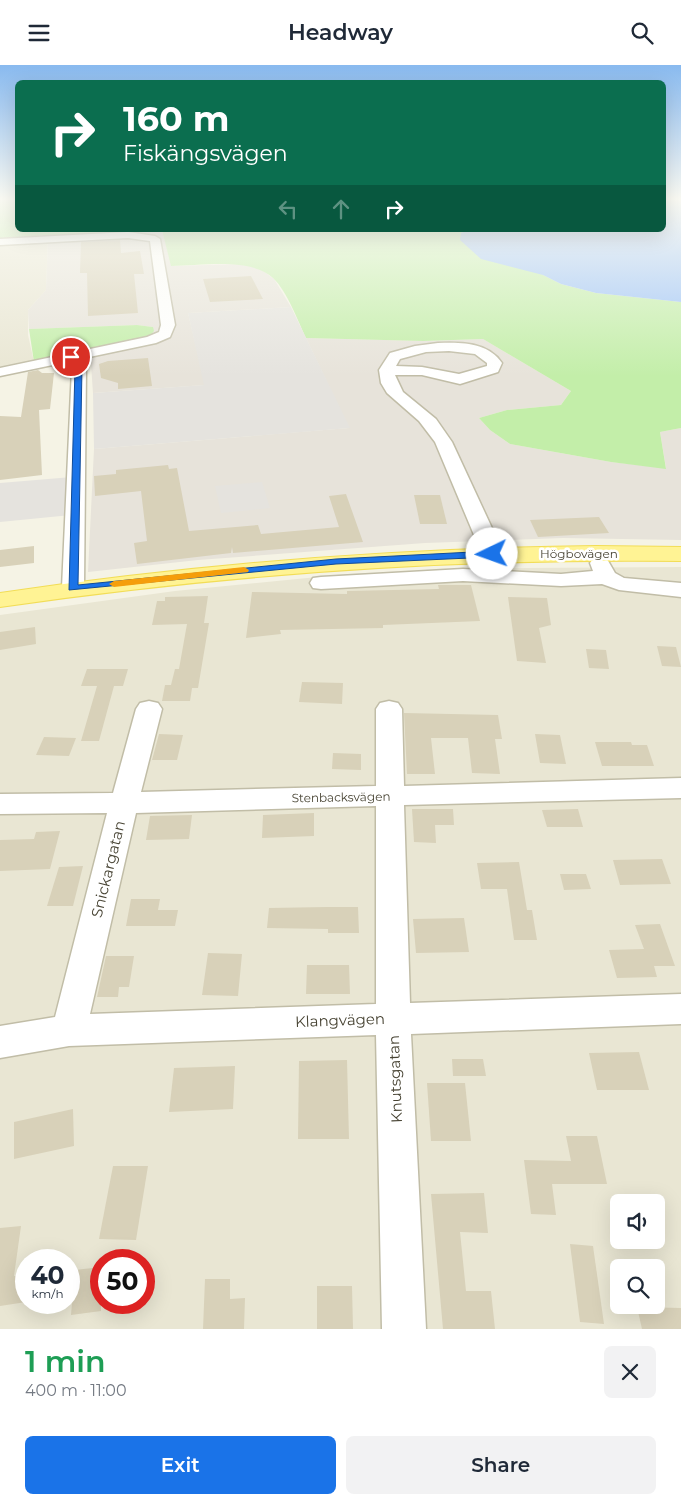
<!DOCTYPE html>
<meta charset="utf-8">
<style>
:root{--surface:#fff;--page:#f2f2f3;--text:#1f2937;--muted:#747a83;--accent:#1a73e8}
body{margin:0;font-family:Montserrat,sans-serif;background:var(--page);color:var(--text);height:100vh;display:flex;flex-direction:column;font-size:19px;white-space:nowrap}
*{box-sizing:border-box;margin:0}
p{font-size:16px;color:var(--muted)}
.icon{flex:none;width:28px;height:28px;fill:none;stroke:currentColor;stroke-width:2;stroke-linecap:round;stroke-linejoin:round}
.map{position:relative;height:1264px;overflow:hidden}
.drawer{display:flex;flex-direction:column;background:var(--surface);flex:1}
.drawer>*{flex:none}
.guide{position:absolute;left:15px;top:15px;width:651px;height:152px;border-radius:8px;box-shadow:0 5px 20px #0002;background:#0b6e4f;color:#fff;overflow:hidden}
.controls{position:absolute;left:610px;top:1129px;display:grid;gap:10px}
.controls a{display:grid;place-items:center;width:55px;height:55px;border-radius:8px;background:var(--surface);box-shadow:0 5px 20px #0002;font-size:25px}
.speed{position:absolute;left:15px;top:1184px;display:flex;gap:10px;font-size:25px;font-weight:700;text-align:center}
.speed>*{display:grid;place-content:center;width:65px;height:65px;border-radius:50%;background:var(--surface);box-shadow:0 5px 20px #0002;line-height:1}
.speed small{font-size:12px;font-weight:400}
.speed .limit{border:8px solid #d22;background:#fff;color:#111}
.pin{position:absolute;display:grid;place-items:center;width:42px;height:42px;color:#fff;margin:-21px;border:2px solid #fff;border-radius:50%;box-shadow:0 1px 5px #0007}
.me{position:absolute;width:55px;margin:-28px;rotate:267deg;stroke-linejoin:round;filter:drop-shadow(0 0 4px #0008)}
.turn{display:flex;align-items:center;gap:18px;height:105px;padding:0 25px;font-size:22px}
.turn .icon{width:65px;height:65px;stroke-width:2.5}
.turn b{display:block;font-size:35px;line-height:42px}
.lanes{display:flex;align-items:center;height:48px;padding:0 25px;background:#0003;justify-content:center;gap:25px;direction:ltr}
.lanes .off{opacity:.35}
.round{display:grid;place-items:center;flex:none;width:52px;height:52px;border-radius:8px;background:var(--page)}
.head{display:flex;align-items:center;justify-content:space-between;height:85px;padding:0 25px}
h1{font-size:30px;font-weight:600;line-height:38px;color:#1e9e55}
.button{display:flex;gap:10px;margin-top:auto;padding:10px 25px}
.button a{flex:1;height:58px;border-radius:8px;background:var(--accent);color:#fff;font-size:20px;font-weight:600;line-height:58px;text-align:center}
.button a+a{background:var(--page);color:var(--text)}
header{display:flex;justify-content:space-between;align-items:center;height:65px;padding:0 25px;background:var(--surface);font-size:22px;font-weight:600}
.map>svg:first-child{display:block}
.residential{fill:#e9e6d3;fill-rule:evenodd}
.industrial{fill:#e7e3da}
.green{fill:#c3eea9}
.parking{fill:#e5e3de}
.water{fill:#9ac2f9}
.building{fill:#d8d1b9}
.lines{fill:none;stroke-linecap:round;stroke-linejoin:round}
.minor-casing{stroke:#c1bda7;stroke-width:3}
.major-casing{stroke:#f2dd57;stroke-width:2}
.minor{fill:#fff;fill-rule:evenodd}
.major{fill:#fff394;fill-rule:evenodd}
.route{fill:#1a73e8;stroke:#114b97}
.slow{fill:#f59e0b}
.labels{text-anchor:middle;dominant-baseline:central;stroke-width:5;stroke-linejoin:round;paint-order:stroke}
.street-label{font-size:12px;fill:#484434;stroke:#fff}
.near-street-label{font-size:15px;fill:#484434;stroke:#fff}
</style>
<header><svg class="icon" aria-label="menu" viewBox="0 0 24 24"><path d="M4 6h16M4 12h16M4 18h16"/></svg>Headway<svg class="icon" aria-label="search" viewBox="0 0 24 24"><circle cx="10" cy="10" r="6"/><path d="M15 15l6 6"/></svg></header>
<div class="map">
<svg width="681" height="1264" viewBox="0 0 681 1264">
<rect width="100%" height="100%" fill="#f5f3e5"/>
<!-- residential -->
<g class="residential">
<path d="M 48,171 L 46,225 L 28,245 L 28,270 L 34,297 L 0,304 L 0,175 Z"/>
<path d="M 681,502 L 681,1264 L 0,1264 L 0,550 L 175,526 L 348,509 L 526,503 ZM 619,1138 L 656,1138 L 656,1175 L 619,1175 ZM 26,1195 L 69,1195 L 69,1238 L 26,1238 ZM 101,1195 L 144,1195 L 144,1238 L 101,1238 ZM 619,1202 L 656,1202 L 656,1240 L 619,1240 Z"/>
</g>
<!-- industrial -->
<g class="industrial">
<path d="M 149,165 L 162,165 L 172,201 L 244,199 L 262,205 L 274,214 L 291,242 L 188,248 L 205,320 L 93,328 L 90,285 L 153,262 L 137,260 L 29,264 L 28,245 L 46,225 L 48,171 Z"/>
<path d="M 306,273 L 423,276 L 483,274 L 571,326 L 561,340 L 507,345 L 479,353 L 490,365 L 510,379 L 611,397 L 666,403 L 660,367 L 681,363 L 681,475 L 563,473 L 425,478 L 198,495 L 88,507 L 94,384 L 349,363 Z"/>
</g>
<!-- green -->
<g class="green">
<path d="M 0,134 L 17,134 L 18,165 L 149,165 L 0,175 Z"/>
<path d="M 162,165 L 467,165 L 461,168 L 561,219 L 596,228 L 681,237 L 681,363 L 660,367 L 666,404 L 611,397 L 510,379 L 490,365 L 479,353 L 507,345 L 561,340 L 571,326 L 483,274 L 423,276 L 306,273 C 298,256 287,226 273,213 C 250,192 201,201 171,201 Z"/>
<path d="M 137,260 L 153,262 L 154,266 L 148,273 L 34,297 L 29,264 Z"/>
</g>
<!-- parking -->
<g class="parking">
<path d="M 291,242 L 350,363 L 94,384 L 93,328 L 204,320 L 188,248 Z"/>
<path d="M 72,412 L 71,450 L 0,457 L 0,418 Z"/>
<path d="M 262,417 L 270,443 L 221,448 L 215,421 Z"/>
</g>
<!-- water -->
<path class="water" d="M 664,134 L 681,134 L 681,237 L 596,228 L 561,219 L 543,210 L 481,194 L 460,175 L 461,168 L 467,165 L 664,165 Z"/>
<!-- building -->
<g class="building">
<path d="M 120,175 L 121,188 L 140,186 L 144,209 L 134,209 L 138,248 L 88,251 L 87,208 L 80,208 L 81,177 Z"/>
<path d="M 251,211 L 263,234 L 210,237 L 203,214 Z"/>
<path d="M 148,293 L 152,321 L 118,324 L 118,318 L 101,313 L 99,299 L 108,296 Z"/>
<path d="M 38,305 L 42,308 L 54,308 L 50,344 L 39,345 L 42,410 L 0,415 L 0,351 L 21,352 L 28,307 Z"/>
<path d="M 168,400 L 169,404 L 177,403 L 189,466 L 258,460 L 261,469 L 339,462 L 329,431 L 346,429 L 363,477 L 233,488 L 232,482 L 231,488 L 137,499 L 134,478 L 147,476 L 141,426 L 95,431 L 94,411 L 116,409 L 116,405 Z"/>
<path d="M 414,430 L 440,430 L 447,459 L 420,459 Z"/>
<path d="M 599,452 L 609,468 L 538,472 L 530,455 Z"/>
<path d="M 34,481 L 34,498 L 0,502 L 0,485 Z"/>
<path d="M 438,520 L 471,520 L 480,556 L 383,560 L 383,563 L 280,565 L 281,569 L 246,573 L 252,527 L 347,529 L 347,526 L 439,524 Z"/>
<path d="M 208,531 L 204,558 L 209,558 L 198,623 L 192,623 L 190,636 L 162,636 L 165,620 L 171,620 L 175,604 L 179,604 L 187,559 L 152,560 L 157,536 L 165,536 L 165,532 Z"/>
<path d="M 508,532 L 547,533 L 551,560 L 539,563 L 546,598 L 517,596 Z"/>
<path d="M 35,562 L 36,579 L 0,585 L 0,567 Z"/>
<path d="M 657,581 L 676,582 L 681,602 L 662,601 Z"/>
<path d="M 586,584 L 606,585 L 609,604 L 589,603 Z"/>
<path d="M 87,604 L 128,604 L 123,621 L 114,621 L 99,676 L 81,676 L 97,621 L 81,621 Z"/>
<path d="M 302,617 L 343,618 L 342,639 L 299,637 Z"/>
<path d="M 404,648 L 498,650 L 502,674 L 495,674 L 500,709 L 472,708 L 468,673 L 431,673 L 435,709 L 407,709 Z"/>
<path d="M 159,669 L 183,670 L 177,695 L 152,695 Z"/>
<path d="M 535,669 L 560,670 L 566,699 L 540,698 Z"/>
<path d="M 44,672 L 76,673 L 69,691 L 36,690 Z"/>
<path d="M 595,677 L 631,677 L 632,680 L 647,680 L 654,701 L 602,701 Z"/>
<path d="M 333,688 L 361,689 L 361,705 L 332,704 Z"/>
<path d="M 412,744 L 453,744 L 454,760 L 435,760 L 436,778 L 414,777 Z"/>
<path d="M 578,744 L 583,762 L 547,762 L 542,745 Z"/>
<path d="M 314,748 L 314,771 L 262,773 L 263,750 Z"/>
<path d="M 192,750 L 189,774 L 146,775 L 150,751 Z"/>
<path d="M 60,766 L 50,804 L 0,806 L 0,775 L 34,774 L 36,767 Z"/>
<path d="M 662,794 L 671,819 L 620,820 L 613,795 Z"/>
<path d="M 519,797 L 527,845 L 532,845 L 537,875 L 514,875 L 507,824 L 481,824 L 477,798 Z"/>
<path d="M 83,801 L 73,841 L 47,841 L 59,802 Z"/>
<path d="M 560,809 L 586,809 L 591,824 L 564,825 Z"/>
<path d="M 131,834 L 160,834 L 158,845 L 178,845 L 175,861 L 126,861 Z"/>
<path d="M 327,842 L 358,842 L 359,868 L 328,868 L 328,864 L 267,863 L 269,843 Z"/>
<path d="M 464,853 L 469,887 L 416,888 L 413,854 Z"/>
<path d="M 660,859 L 675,901 L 654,901 L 657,912 L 617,913 L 609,885 L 644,884 L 635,860 Z"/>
<path d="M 208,888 L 242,889 L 238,931 L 202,930 Z"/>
<path d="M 106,891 L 134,891 L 129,922 L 119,922 L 118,932 L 97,932 Z"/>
<path d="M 307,900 L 349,900 L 350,929 L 306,929 Z"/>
<path d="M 639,987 L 649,1025 L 597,1025 L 589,988 Z"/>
<path d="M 452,994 L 483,994 L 486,1011 L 453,1011 Z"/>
<path d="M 347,995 L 349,1074 L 298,1074 L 299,996 Z"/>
<path d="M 235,1001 L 233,1044 L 169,1047 L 174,1003 Z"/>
<path d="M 427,1018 L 465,1018 L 471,1076 L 431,1076 Z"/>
<path d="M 73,1044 L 74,1081 L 14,1094 L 14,1057 Z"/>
<path d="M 566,1071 L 597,1071 L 607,1119 L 552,1119 L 556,1150 L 531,1149 L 524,1095 L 571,1096 Z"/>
<path d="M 113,1101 L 148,1101 L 136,1175 L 99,1174 Z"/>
<path d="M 484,1128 L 488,1168 L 460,1167 L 466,1226 L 491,1226 L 495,1264 L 443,1264 L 431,1129 Z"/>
<path d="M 21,1161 L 14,1211 L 26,1210 L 26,1237 L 0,1241 L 0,1163 Z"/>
<path d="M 570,1179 L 593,1181 L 604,1259 L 580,1257 Z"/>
<path d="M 101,1202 L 101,1246 L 71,1250 L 75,1205 Z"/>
<path d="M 205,1214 L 230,1214 L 230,1234 L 245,1233 L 244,1264 L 203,1264 Z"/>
<path d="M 317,1221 L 352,1221 L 353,1264 L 317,1264 Z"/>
<path d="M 637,1242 L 681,1243 L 681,1264 L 642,1264 Z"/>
</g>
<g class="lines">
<!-- minor casing -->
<g class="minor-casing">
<g id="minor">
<path d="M 128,167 L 155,171 L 160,174 L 175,260 L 170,272 L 156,278 L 80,294 L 86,302 L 84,523 L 81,528 L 73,529 L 65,528 L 62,523 L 72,303 L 67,297 L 0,311 L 0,303 L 147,272 L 159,267 L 161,260 L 150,176 L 128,173 L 0,180 L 0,174 Z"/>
<path d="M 438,278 C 461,277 488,277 502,298 L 498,307 L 460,319 L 422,310 L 395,310 L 403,327 L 436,354 L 452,377 L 498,476 L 502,489 L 499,493 L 492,495 L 485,493 L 482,489 L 435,377 L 419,356 L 387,328 L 381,318 L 379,305 L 390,288 L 415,281 ZM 449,286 L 475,289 L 487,298 L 487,301 L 459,309 L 422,302 L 396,301 L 400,294 L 426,287 Z"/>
<path d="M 600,492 L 607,494 L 615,508 L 624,513 L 681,518 L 681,532 L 619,525 L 602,519 L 561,521 L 463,516 L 321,524 L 313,523 L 310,518 L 313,513 L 321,512 L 463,504 L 561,509 L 593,506 L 590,498 L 593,494 Z"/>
<path d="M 149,636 L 158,638 L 162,644 L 141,727 L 376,721 L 376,644 L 380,638 L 389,636 L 398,638 L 402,644 L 404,721 L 681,713 L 681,733 L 404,740 L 410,938 L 681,929 L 681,959 L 411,969 L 426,1264 L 382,1264 L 376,970 L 69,981 L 0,993 L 0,961 L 55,952 L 107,748 L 0,749 L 0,729 L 113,728 L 136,644 L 140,638 ZM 376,741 L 376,939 L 90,949 L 136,748 Z"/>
</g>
</g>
<!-- major casing -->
<g class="major-casing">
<path id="major" d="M 596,481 L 681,482 L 681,496 C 450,493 228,509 0,542 L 0,528 C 198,499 396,483 596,481 Z"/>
</g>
<!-- minor -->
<use href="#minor" class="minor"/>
<!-- major -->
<use href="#major" class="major"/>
</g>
<!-- sky -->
<linearGradient id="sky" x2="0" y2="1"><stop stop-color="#89baef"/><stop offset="0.43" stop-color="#fafaf3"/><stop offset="1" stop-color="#fafaf3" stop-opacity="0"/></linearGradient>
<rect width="681" height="311" fill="url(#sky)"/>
<!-- route -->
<path class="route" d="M 71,291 L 82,302 L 78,520 L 336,494 L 492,486 L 497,489 L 492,492 L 336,499 L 69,525 L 75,303 L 67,292 Z"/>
<!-- slow -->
<path class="slow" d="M 244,502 L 249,505 L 248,507 L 114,522 L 109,519 L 114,516 Z"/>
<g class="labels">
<!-- street labels -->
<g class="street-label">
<text x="579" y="488">Högbovägen</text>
<text transform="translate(341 732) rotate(-1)">Stenbacksvägen</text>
</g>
<!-- near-street labels -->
<g class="near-street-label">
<text transform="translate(108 804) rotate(-76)">Snickargatan</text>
<text transform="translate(340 955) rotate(-2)">Klangvägen</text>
<text transform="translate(395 1014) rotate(-92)">Knutsgatan</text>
</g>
</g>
</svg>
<div class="controls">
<a><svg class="icon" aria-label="sound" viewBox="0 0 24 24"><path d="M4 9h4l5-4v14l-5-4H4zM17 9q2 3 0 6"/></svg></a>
<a><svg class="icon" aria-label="search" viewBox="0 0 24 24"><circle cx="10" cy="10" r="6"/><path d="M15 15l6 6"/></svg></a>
</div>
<div class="speed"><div>40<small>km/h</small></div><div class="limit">50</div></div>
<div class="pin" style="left:71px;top:292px;background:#d93025"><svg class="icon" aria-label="arrive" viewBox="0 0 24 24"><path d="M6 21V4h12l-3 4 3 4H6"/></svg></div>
<svg class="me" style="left:492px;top:489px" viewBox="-20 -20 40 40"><circle r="19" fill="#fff"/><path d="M0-13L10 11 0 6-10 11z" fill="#1a73e8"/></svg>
<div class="guide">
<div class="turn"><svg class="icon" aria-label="right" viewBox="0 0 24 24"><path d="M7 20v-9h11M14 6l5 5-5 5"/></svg><div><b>160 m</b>Fiskängsvägen</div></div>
<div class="lanes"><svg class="icon off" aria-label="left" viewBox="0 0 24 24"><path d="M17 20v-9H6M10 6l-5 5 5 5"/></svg><svg class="icon off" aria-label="ahead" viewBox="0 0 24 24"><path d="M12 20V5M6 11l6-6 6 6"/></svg><svg class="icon" aria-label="right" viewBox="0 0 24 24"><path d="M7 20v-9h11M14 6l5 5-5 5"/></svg></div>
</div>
</div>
<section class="drawer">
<div class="head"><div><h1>1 min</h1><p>400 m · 11:00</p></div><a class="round"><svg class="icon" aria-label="close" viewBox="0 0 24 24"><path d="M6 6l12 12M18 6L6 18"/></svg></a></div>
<div class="button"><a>Exit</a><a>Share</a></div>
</section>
